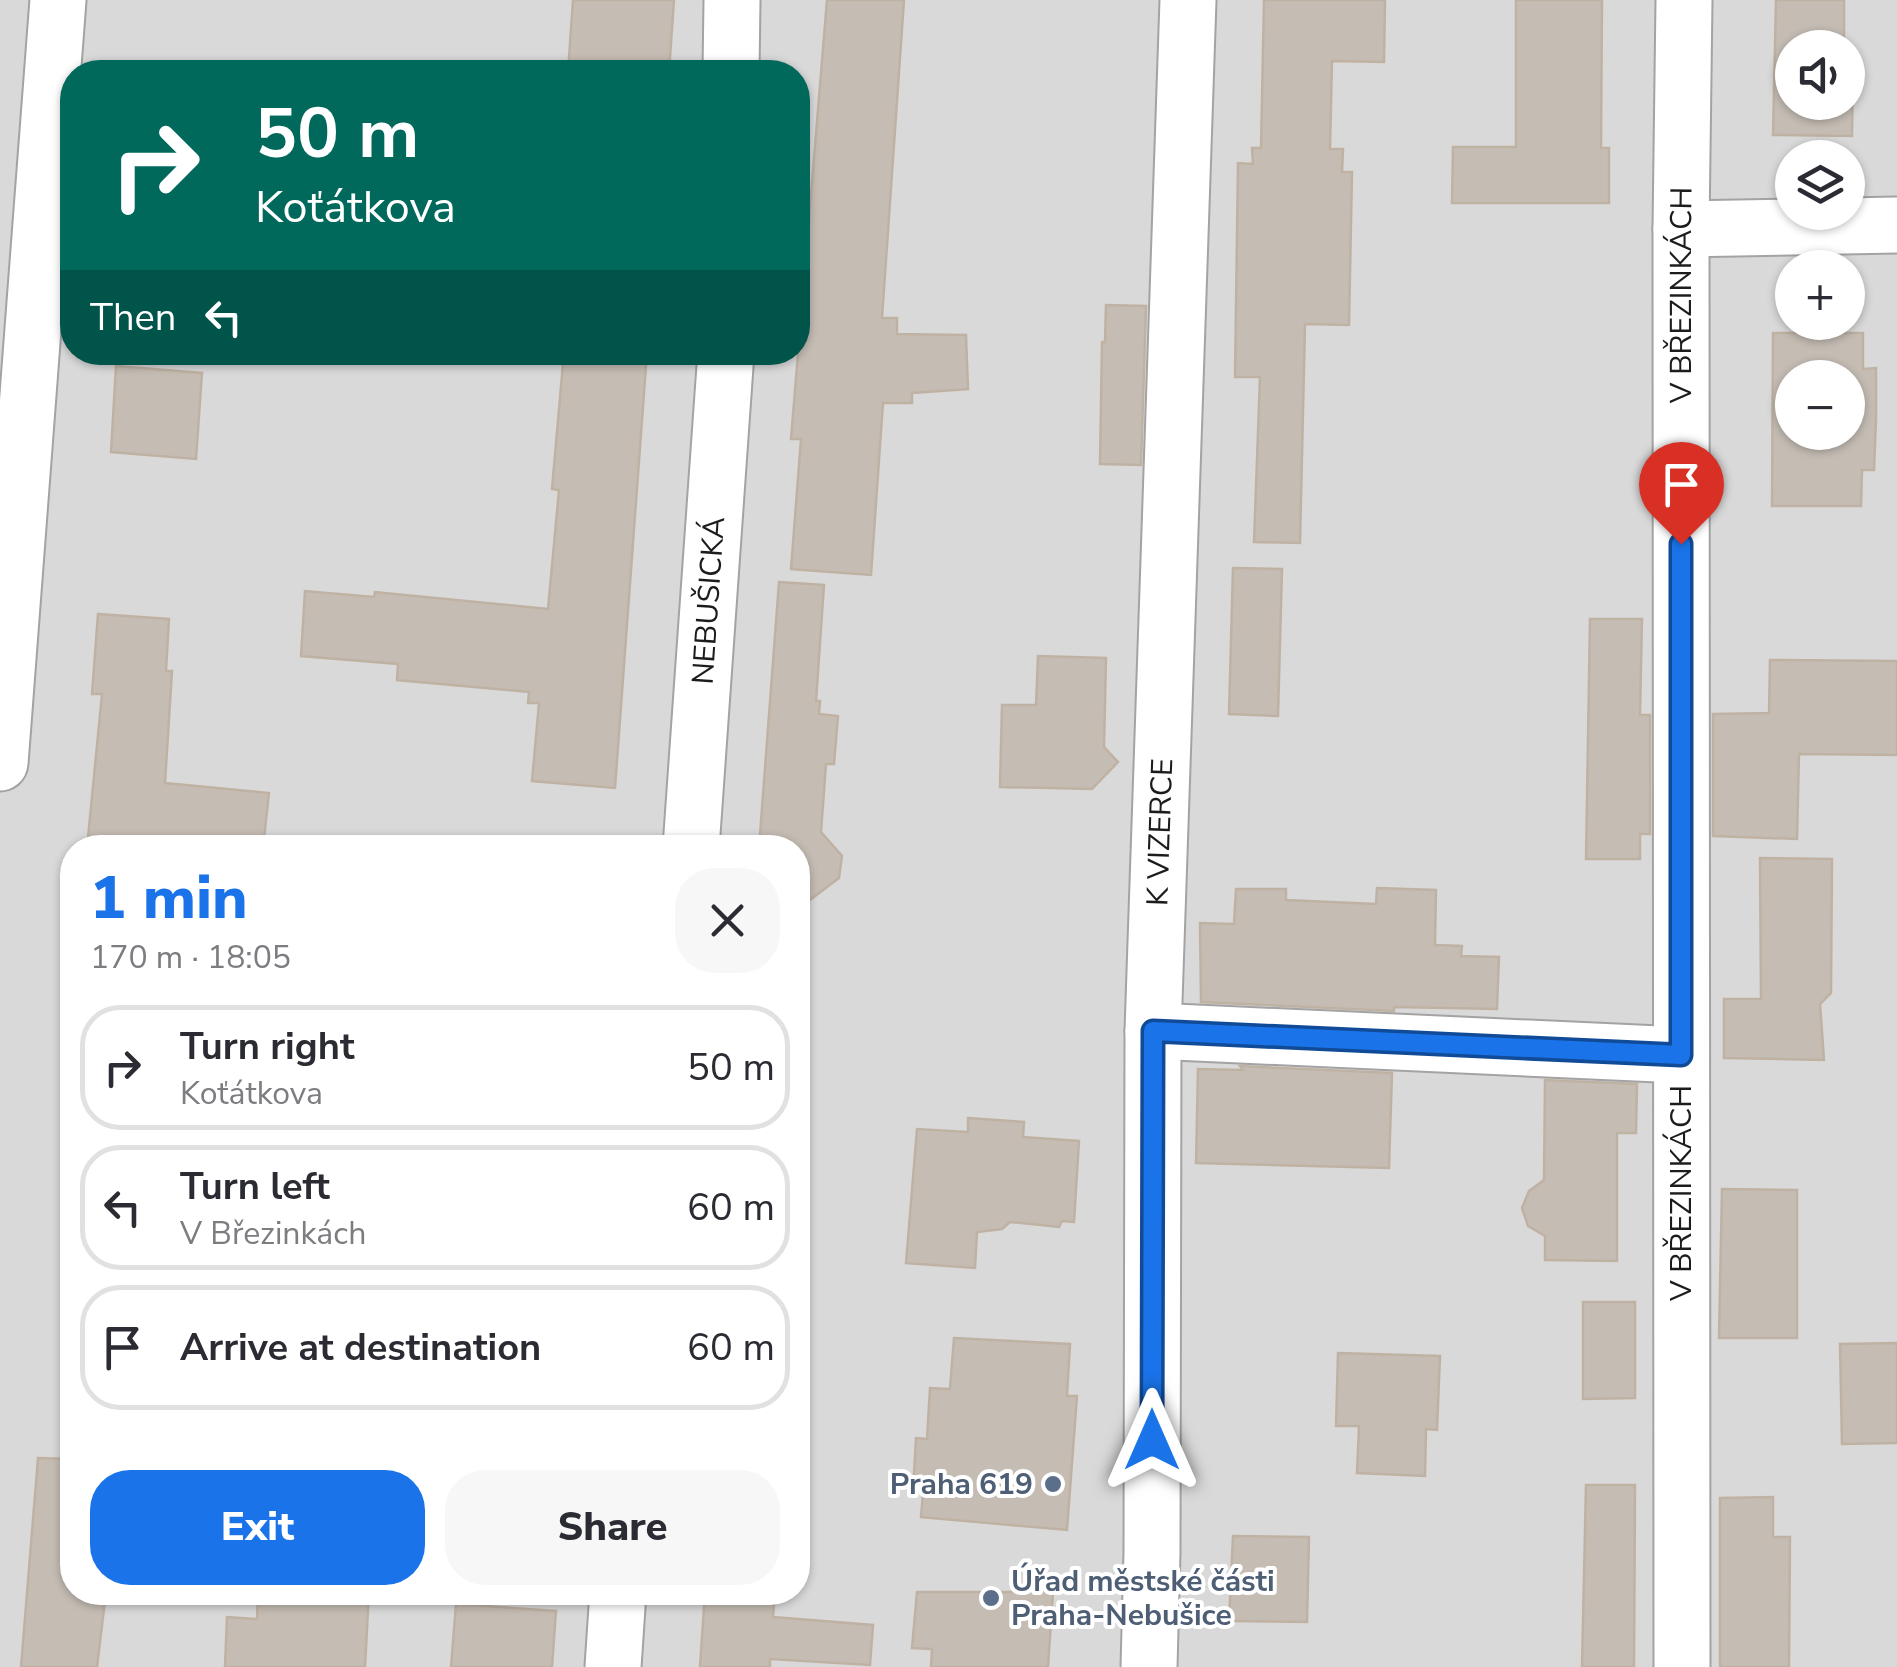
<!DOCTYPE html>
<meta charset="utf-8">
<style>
:root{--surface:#fff;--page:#f7f7f7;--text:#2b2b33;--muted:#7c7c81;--line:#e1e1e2;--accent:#1a73e8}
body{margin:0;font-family:"Nunito Sans",sans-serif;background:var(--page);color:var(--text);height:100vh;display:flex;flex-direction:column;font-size:38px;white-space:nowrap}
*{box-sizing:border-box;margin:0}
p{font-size:32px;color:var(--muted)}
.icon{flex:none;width:55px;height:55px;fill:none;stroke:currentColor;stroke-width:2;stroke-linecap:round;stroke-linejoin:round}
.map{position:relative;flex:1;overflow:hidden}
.side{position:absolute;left:60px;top:835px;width:750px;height:770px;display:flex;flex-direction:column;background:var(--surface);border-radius:40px;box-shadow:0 2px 8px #0004}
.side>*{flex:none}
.hud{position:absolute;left:60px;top:60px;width:750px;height:305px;border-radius:40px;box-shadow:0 2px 8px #0004;background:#00695c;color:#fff;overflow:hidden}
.fabs{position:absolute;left:1775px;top:30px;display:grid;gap:20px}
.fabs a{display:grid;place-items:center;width:90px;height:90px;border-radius:50%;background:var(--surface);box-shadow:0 2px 8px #0004;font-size:50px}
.pin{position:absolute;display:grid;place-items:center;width:85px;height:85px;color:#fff;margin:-102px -42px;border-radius:50% 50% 50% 0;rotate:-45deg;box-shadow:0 0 10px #0007}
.pin .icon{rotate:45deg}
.me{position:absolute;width:110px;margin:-55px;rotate:0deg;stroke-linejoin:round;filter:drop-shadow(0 0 8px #0008)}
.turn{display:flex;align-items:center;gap:35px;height:210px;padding:0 30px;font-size:45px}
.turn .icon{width:130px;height:130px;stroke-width:2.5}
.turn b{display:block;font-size:70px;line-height:85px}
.then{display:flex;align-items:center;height:95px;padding:0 30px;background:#0003;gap:20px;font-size:38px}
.round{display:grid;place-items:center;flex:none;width:105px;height:105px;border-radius:40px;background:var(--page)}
.overview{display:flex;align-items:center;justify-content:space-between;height:170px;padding:0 30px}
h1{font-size:60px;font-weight:800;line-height:75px;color:var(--accent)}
.action{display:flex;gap:20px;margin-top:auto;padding:20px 30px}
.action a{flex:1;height:115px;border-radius:40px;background:var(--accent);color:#fff;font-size:40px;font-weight:800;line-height:115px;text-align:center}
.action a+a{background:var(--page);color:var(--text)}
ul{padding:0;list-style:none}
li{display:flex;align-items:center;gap:30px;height:125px;margin:0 20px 15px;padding:0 10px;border:5px solid var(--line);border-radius:40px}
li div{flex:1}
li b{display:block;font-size:38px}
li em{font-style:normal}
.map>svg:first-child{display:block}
.residential{fill:#dad9d9;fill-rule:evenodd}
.building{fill:#c5bdb4;stroke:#bfb2a3;stroke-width:2.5;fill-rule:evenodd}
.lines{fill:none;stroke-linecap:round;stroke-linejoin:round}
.minor-casing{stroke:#a3a3a3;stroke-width:59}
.minor{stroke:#fff;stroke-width:55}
.route-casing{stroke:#114b97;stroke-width:25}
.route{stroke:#1a73e8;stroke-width:18}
.service-dot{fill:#5c6f8a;stroke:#fff;stroke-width:4}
.labels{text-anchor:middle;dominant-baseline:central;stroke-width:8;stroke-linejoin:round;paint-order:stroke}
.street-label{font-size:30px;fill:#1c1c1c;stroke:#fff}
.service-label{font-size:30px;font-weight:bold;fill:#4e5e75;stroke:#fff;text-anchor:end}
</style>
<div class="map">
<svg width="1897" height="1667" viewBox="0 0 1897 1667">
<rect width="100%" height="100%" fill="#eeebe1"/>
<!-- residential -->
<path class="residential" d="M 0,0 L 1897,0 L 1897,1667 L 0,1667 ZM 1792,48 L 1848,48 L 1848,102 L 1792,102 ZM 72,72 L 798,72 L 798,352 L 72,352 ZM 1792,158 L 1848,158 L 1848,212 L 1792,212 ZM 1792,268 L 1848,268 L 1848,322 L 1792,322 ZM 1792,378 L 1848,378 L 1848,432 L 1792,432 ZM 72,848 L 798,848 L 798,1592 L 72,1592 Z"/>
<!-- building -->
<g class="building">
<path d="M 573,0 L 674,0 L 669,72 L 568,72 Z"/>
<path d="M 827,0 L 904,0 L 882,318 L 897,318 L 897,334 L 966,335 L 968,389 L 912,393 L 912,403 L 883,403 L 871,575 L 791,569 L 801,439 L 791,439 Z"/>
<path d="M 1264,0 L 1385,0 L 1384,62 L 1332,61 L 1330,149 L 1343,149 L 1342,172 L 1352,172 L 1349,325 L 1305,324 L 1300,543 L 1254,542 L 1260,377 L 1235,377 L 1238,163 L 1253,164 L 1252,148 L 1261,148 Z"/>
<path d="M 1516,0 L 1602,0 L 1601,148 L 1609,148 L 1609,203 L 1452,203 L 1453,147 L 1516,147 Z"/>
<path d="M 1776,0 L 1844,0 L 1844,48 L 1792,48 L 1792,102 L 1848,102 L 1848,65 L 1853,65 L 1852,136 L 1773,135 Z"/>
<path d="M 1106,305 L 1146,306 L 1141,465 L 1100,464 L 1102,342 L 1105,342 Z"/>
<path d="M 1773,333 L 1863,333 L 1863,369 L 1876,368 L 1876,420 L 1874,470 L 1862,470 L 1861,506 L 1772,506 ZM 1792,378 L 1848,378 L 1848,432 L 1792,432 Z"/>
<path d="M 564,352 L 647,352 L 615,788 L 532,781 L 539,703 L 528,703 L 529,692 L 397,680 L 398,664 L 301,656 L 305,591 L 374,597 L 375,592 L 548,609 L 559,490 L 552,489 Z"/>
<path d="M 116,366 L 202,373 L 196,459 L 111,452 Z"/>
<path d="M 1233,568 L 1282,569 L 1278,716 L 1229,714 Z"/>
<path d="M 779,582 L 824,585 L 816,701 L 820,701 L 819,714 L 838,716 L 834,764 L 826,764 L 821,832 L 842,856 L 839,878 L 798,909 L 798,848 L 759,848 Z"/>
<path d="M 98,614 L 169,619 L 166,671 L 172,671 L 165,783 L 269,793 L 263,848 L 87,848 L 102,694 L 92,694 Z"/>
<path d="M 1590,619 L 1642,619 L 1640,715 L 1650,715 L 1650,834 L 1640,834 L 1640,859 L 1586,859 Z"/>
<path d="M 1038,656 L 1106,658 L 1104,747 L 1118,762 L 1092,789 L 1000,787 L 1002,705 L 1036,705 Z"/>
<path d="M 1770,660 L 1897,661 L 1897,755 L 1799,754 L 1797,839 L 1713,836 L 1713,714 L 1769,713 Z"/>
<path d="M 1760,858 L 1832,859 L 1831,993 L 1820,1004 L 1824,1060 L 1724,1058 L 1724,999 L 1761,999 Z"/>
<path d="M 1377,888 L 1436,890 L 1435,945 L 1462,946 L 1461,956 L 1499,957 L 1497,1009 L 1394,1007 L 1394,1011 L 1201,1002 L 1200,923 L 1234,924 L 1236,889 L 1286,889 L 1286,900 L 1376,904 Z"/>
<path d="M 1240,1066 L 1392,1073 L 1389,1168 L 1196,1163 L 1198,1069 L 1243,1070 Z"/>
<path d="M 1545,1080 L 1637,1084 L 1636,1133 L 1617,1133 L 1617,1261 L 1545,1260 L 1545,1236 L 1528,1226 L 1522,1208 L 1529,1191 L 1544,1180 Z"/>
<path d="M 968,1118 L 1024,1122 L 1023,1137 L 1079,1141 L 1074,1222 L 1062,1221 L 1059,1227 L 1010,1222 L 1002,1229 L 977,1232 L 975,1268 L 906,1263 L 917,1129 L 968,1132 Z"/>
<path d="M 1722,1189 L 1797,1190 L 1797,1338 L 1719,1338 Z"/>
<path d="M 1583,1302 L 1635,1302 L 1635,1398 L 1583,1399 Z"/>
<path d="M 954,1338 L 1070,1344 L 1067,1396 L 1077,1396 L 1067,1530 L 921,1517 L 923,1493 L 913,1492 L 916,1438 L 927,1439 L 930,1388 L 950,1389 Z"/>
<path d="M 1897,1343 L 1897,1443 L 1842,1444 L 1840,1344 Z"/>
<path d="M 1338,1353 L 1440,1356 L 1437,1430 L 1426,1429 L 1425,1476 L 1357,1473 L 1359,1426 L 1336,1426 Z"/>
<path d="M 38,1458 L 72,1459 L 72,1592 L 106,1592 L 97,1667 L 21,1667 Z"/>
<path d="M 1586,1485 L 1635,1485 L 1634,1667 L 1582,1667 Z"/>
<path d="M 1773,1497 L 1773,1537 L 1790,1537 L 1789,1667 L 1720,1667 L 1720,1498 Z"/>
<path d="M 1233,1536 L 1309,1537 L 1307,1622 L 1229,1621 Z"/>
<path d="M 258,1592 L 369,1592 L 365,1667 L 225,1667 L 227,1617 L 257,1619 Z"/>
<path d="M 705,1592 L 775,1592 L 773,1617 L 873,1625 L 870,1665 L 770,1659 L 770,1667 L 700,1667 Z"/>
<path d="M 917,1592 L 1053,1592 L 1048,1667 L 931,1667 L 932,1649 L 912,1648 Z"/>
<path d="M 456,1604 L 556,1611 L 552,1667 L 451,1667 Z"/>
</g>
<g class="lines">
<!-- minor casing -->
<g class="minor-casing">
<g id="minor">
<path d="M 731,72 L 732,0"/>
<path d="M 1681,229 L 1897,225"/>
<path d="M 0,763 L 58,0"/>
<path id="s1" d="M 691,848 L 726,352"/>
<path d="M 1153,1031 L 1681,1055"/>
<path d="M 613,1667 L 618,1592"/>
<path id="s2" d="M 1149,1667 L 1152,1552 L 1153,1031 L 1188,0"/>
<path id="s3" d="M 1682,1667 L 1681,229 L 1684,0"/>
</g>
</g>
<!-- minor -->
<use href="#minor" class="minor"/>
</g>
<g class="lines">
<!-- route casing -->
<g class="route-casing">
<path id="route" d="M 1152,1440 L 1153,1031 L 1681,1055 L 1681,544"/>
</g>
<!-- route -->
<use href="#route" class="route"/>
</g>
<!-- markers -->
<g class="service-dot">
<circle cx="1053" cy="1484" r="10"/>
<circle cx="991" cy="1598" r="10"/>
</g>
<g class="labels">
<!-- street labels -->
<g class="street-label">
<text stroke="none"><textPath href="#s3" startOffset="1372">V BŘEZINKÁCH</textPath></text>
<text stroke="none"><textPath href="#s1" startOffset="248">NEBUŠICKÁ</textPath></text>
<text stroke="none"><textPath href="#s2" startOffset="835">K VIZERCE</textPath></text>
<text transform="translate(1681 1193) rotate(-90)">V BŘEZINKÁCH</text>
</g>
<!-- service labels -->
<g class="service-label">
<text x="1033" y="1484">Praha 619</text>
<text x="1011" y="1581" text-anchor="start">Úřad městské části<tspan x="1011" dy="34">Praha-Nebušice</tspan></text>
</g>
</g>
</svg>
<div class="fabs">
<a><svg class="icon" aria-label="sound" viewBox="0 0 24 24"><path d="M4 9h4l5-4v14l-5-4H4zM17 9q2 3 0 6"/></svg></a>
<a><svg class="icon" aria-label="layers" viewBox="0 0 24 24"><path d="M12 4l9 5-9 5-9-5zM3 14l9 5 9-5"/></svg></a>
<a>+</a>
<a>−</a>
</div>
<div class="pin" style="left:1681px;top:544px;background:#d93025"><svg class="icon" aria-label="arrive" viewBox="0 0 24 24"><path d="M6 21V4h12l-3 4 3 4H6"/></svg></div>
<svg class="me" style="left:1152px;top:1440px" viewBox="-20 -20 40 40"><path d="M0-17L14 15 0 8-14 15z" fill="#1a73e8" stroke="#fff" stroke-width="4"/></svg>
<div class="hud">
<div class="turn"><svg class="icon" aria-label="right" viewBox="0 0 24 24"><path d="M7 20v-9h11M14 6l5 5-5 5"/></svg><div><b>50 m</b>Koťátkova</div></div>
<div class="then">Then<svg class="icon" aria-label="left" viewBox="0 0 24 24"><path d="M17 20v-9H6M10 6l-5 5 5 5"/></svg></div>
</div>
<section class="side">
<div class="overview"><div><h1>1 min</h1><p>170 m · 18:05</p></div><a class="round"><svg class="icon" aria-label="close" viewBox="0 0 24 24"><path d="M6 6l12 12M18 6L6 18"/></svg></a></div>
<ul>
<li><svg class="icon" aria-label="right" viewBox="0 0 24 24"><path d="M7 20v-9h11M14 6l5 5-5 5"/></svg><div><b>Turn right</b><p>Koťátkova</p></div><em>50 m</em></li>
<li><svg class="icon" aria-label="left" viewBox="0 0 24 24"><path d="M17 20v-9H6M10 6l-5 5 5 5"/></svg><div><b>Turn left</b><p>V Březinkách</p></div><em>60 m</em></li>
<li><svg class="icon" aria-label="arrive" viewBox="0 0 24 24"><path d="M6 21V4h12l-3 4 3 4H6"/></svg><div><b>Arrive at destination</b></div><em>60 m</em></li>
</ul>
<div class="action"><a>Exit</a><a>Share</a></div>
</section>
</div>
